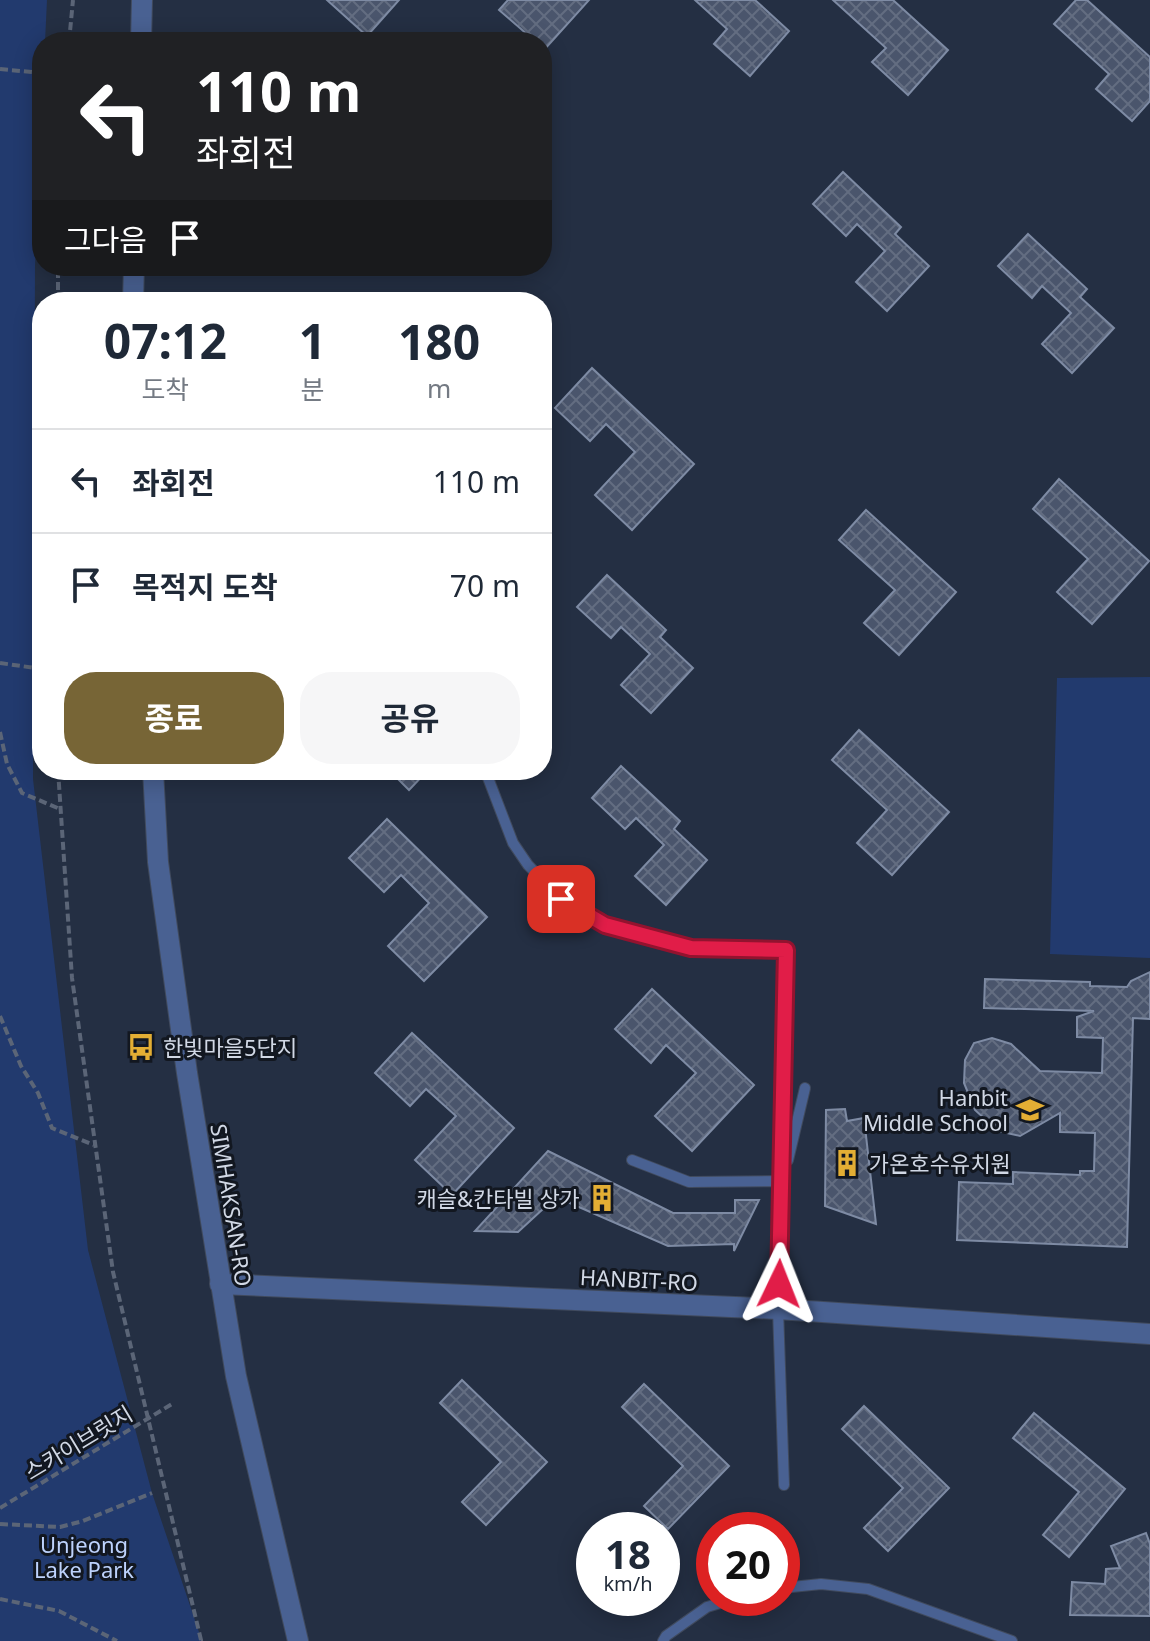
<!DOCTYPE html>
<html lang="ko">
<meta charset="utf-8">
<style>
:root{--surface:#fff;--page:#f6f6f7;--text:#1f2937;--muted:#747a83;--line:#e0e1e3;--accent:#776536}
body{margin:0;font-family:"Noto Sans","Noto Sans KR",sans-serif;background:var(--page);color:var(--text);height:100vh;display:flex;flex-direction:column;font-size:30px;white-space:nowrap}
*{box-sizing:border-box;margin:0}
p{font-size:26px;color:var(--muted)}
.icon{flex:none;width:44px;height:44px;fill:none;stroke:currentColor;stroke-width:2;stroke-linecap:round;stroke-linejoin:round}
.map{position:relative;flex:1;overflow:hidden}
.drawer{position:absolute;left:32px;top:292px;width:520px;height:488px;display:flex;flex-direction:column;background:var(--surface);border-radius:32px;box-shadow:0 4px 20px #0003}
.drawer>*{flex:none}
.top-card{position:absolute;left:32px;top:32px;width:520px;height:244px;border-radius:32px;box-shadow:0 4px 20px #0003;background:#202124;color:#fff;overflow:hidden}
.speed{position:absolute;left:576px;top:1512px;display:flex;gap:16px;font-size:40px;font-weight:700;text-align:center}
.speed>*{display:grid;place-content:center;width:104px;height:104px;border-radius:50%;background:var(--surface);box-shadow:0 4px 20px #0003;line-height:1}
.speed small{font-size:20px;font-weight:400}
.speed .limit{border:12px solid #d22;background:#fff;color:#111}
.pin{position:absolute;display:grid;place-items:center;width:68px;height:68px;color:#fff;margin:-34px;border-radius:16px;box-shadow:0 4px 12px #0006}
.me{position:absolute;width:88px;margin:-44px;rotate:2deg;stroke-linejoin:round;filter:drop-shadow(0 0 6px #0008)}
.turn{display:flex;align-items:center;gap:28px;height:168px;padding:0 32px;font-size:36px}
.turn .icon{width:104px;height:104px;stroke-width:2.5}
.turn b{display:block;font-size:56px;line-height:68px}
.then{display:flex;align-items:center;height:76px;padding:0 32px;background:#0003;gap:16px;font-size:30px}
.eta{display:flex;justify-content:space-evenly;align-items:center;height:136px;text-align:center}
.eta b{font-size:48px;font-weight:700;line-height:56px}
.cta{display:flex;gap:16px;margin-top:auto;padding:16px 32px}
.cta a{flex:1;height:92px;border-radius:32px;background:var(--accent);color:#fff;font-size:32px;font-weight:700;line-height:92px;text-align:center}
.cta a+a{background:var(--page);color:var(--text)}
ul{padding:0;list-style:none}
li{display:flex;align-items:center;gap:24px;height:104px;padding:0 32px;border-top:2px solid var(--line)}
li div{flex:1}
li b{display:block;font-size:30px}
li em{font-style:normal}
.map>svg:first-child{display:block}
.green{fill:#223a6e}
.building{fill:url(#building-cross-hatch);stroke:#7e8ba4;stroke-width:2}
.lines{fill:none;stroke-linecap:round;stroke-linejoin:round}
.service-casing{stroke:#404a5d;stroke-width:12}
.minor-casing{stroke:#404a5d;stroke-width:22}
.tertiary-casing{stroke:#404a5d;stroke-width:22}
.path{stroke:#5b6577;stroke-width:4;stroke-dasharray:8 4;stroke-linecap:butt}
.service{stroke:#496192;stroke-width:10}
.minor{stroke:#496192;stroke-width:20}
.tertiary{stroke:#496192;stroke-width:20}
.path-bridge{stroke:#5b6577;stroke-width:4;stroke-dasharray:8 4;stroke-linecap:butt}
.route-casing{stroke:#92132f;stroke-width:20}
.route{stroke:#e11d48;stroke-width:14}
.labels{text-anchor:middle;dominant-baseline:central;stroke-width:6;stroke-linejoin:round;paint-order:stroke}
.poi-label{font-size:22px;fill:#d1d8e5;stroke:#121720;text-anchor:start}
.street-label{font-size:22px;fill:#d1d8e5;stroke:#121720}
.park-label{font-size:22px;fill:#bdd2fc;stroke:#121720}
</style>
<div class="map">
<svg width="1150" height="1641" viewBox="0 0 1150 1641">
<defs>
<pattern id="building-cross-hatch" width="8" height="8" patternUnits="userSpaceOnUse" patternTransform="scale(2)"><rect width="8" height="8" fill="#4a556c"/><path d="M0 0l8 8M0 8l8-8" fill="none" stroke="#636d81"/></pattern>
</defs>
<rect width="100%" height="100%" fill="#242f43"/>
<!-- green -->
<g class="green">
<path d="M 0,0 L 47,0 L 45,42 L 42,42 L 42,110 L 35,266 L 33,779 L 88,1250 L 152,1493 L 202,1641 L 0,1641 Z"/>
<path d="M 1150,677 L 1150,958 L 1050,954 L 1057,678 Z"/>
</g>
<!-- building -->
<g class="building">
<path d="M 327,0 L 399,0 L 367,36 Z"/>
<path d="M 508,0 L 589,0 L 544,50 L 542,42 L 536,42 L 499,10 Z"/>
<path d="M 695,0 L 755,0 L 789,31 L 750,76 L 714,44 L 727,29 Z"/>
<path d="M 833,0 L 893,0 L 948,50 L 908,95 L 872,62 L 886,48 Z"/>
<path d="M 1076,0 L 1087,0 L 1150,57 L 1150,101 L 1132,121 L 1096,89 L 1109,74 L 1054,24 Z"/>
<path d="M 843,172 L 901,227 L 895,234 L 929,266 L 887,311 L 856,282 L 885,251 L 857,224 L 846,236 L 813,204 Z"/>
<path d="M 1028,234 L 1087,289 L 1080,297 L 1114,328 L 1072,373 L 1042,344 L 1071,313 L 1042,286 L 1032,298 L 998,266 Z"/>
<path d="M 592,368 L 694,464 L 632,530 L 595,495 L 635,452 L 606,424 L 590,441 L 555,408 Z"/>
<path d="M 1059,479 L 1149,561 L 1092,624 L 1057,592 L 1088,559 L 1033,509 Z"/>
<path d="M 866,510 L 956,592 L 899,655 L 864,623 L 895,590 L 839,540 Z"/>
<path d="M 607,575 L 666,630 L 660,637 L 693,668 L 651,713 L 621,685 L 650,654 L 621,627 L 611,638 L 577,607 Z"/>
<path d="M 859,730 L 949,812 L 892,875 L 857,843 L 887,810 L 832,760 Z"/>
<path d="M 621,766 L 680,821 L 674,829 L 707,860 L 666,905 L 635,876 L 664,845 L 636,818 L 625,829 L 592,798 Z"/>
<path d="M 389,770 L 428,770 L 409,790 Z"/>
<path d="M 387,819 L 487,917 L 424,981 L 388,946 L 429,903 L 401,875 L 384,892 L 349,858 Z"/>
<path d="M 1150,972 L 1150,1019 L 1133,1018 L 1127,1247 L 957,1240 L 959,1182 L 1013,1184 L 1013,1172 L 1080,1175 L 1080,1171 L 1094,1171 L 1095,1133 L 1060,1132 L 1060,1113 L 1020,1136 L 998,1131 L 975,1110 L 964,1083 L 965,1060 L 974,1043 L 992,1038 L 1011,1044 L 1040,1071 L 1102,1073 L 1103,1038 L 1077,1037 L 1077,1017 L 1094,1011 L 984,1008 L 985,979 L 1090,982 L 1090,986 L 1127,987 L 1131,981 Z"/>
<path d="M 652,989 L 754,1085 L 692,1151 L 655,1116 L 696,1073 L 666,1045 L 651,1063 L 615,1029 Z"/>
<path d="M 412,1033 L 514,1128 L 452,1195 L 415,1160 L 456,1116 L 426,1089 L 410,1106 L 375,1073 Z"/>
<path d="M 845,1109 L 847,1121 L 864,1118 L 876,1224 L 825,1206 L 826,1110 Z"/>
<path d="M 548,1151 L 673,1213 L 735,1213 L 735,1200 L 759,1200 L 734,1251 L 734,1244 L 668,1246 L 556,1197 L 518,1232 L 475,1231 Z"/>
<path d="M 462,1380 L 547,1462 L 486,1525 L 462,1502 L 501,1462 L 440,1403 Z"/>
<path d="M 644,1384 L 729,1466 L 668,1529 L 644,1506 L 683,1466 L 622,1407 Z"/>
<path d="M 864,1406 L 949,1488 L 888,1551 L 864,1528 L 903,1488 L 842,1429 Z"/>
<path d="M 1034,1413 L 1125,1489 L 1069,1557 L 1043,1535 L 1079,1492 L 1013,1438 Z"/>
<path d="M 1146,1533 L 1150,1544 L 1150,1616 L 1070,1615 L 1072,1582 L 1105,1584 L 1106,1569 L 1120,1568 L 1111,1546 Z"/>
</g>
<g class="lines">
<!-- service casing -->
<g class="service-casing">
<g id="service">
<path d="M 485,770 L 513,843 L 528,865 L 561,899 L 605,925 L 691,948 L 786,950 L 783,1181"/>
<path d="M 632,1160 L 689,1182 L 783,1181 L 778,1309 L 784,1485"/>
<path d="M 788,1160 L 805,1088"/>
<path d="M 782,1588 L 821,1584 L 868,1589 L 1012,1641"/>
<path d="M 663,1641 L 666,1636 L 707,1607 L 737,1598"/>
</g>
</g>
<!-- minor casing -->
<g class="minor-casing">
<path id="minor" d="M 220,1284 L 778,1309 L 1150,1334"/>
</g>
<!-- tertiary casing -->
<g class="tertiary-casing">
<g id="tertiary">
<path d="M 141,42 L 142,0"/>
<path d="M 133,302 L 134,266"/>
<path d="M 153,770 L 158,862 L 187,1073 L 236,1376 L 298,1641"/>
</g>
</g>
<!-- path -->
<g class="path">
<path d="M 69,42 L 73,0"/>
<path d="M 0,69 L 42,73"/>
<path d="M 58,302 L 58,266"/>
<path d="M 0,663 L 42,669"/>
<path d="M 0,732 L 7,764 L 22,793 L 60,809"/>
<path d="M 58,770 L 72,978 L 113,1272 L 201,1640 L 198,1641"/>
<path d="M 0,1016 L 21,1066 L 38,1093 L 52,1128 L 94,1145"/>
<path d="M 0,1524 L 60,1527 L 83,1521 L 152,1493"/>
<path d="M 0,1599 L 59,1611 L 117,1641"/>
</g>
<!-- service -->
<use href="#service" class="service"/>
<!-- minor -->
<use href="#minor" class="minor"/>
<!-- tertiary -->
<use href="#tertiary" class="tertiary"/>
<!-- path-bridge -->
<path class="path-bridge" d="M 0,1508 L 172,1404"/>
</g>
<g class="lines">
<!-- route casing -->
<g class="route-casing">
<path id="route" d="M 561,899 L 605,925 L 691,948 L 786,950 L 779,1284"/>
</g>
<!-- route -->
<use href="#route" class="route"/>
</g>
<!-- icons -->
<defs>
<g id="bus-bare" transform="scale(2.16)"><path d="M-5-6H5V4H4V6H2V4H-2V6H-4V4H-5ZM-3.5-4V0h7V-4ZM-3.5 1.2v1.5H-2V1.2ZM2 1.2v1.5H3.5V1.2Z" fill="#e3ae34" stroke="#121720" stroke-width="2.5" paint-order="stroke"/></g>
<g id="school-bare" transform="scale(2.16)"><path d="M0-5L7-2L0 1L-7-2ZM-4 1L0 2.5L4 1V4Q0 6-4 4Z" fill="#e3ae34" stroke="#121720" stroke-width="2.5" paint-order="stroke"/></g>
<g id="building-bare" transform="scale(2.16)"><path d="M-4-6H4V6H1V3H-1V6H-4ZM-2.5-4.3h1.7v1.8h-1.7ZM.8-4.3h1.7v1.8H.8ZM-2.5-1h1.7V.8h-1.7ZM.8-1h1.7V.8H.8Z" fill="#e3ae34" stroke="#121720" stroke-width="2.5" paint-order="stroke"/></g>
</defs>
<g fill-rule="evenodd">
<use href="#bus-bare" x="141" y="1047"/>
<use href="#school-bare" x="1030" y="1110"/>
<use href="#building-bare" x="847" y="1163"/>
<use href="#building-bare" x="602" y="1198"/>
</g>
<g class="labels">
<!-- poi labels -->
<g class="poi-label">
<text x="163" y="1047">한빛마을5단지</text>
<text x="1008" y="1097" text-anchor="end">Hanbit<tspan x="1008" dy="25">Middle School</tspan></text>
<text x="869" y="1163">가온호수유치원</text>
<text x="580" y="1198" text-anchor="end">캐슬&amp;칸타빌 상가</text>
</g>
<!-- street labels -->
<g class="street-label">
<text transform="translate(232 1205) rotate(81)">SIMHAKSAN-RO</text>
<text transform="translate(639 1279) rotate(3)">HANBIT-RO</text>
<text transform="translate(78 1442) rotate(-31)">스카이브릿지</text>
</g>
<!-- park labels -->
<g class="park-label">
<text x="84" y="1544">Unjeong<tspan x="84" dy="25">Lake Park</tspan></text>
</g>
</g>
</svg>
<div class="speed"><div>18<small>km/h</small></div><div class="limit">20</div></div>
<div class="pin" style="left:561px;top:899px;background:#d93025"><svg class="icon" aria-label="arrive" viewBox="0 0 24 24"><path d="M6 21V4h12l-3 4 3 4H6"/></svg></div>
<svg class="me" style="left:779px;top:1284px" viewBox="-20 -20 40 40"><path d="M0-17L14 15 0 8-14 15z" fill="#e11d48" stroke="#fff" stroke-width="4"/></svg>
<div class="top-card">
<div class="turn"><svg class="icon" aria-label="left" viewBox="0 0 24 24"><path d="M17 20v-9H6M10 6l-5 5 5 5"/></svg><div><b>110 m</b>좌회전</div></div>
<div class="then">그다음<svg class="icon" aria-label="arrive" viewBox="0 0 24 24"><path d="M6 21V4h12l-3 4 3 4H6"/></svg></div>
</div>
<section class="drawer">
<div class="eta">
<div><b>07:12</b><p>도착</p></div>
<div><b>1</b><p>분</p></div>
<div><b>180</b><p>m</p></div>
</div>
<ul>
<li><svg class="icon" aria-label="left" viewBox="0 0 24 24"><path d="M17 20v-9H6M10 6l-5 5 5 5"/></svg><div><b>좌회전</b></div><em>110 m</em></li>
<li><svg class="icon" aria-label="arrive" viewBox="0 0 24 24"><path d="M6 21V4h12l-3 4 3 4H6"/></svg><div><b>목적지 도착</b></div><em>70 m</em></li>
</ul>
<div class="cta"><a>종료</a><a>공유</a></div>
</section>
</div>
